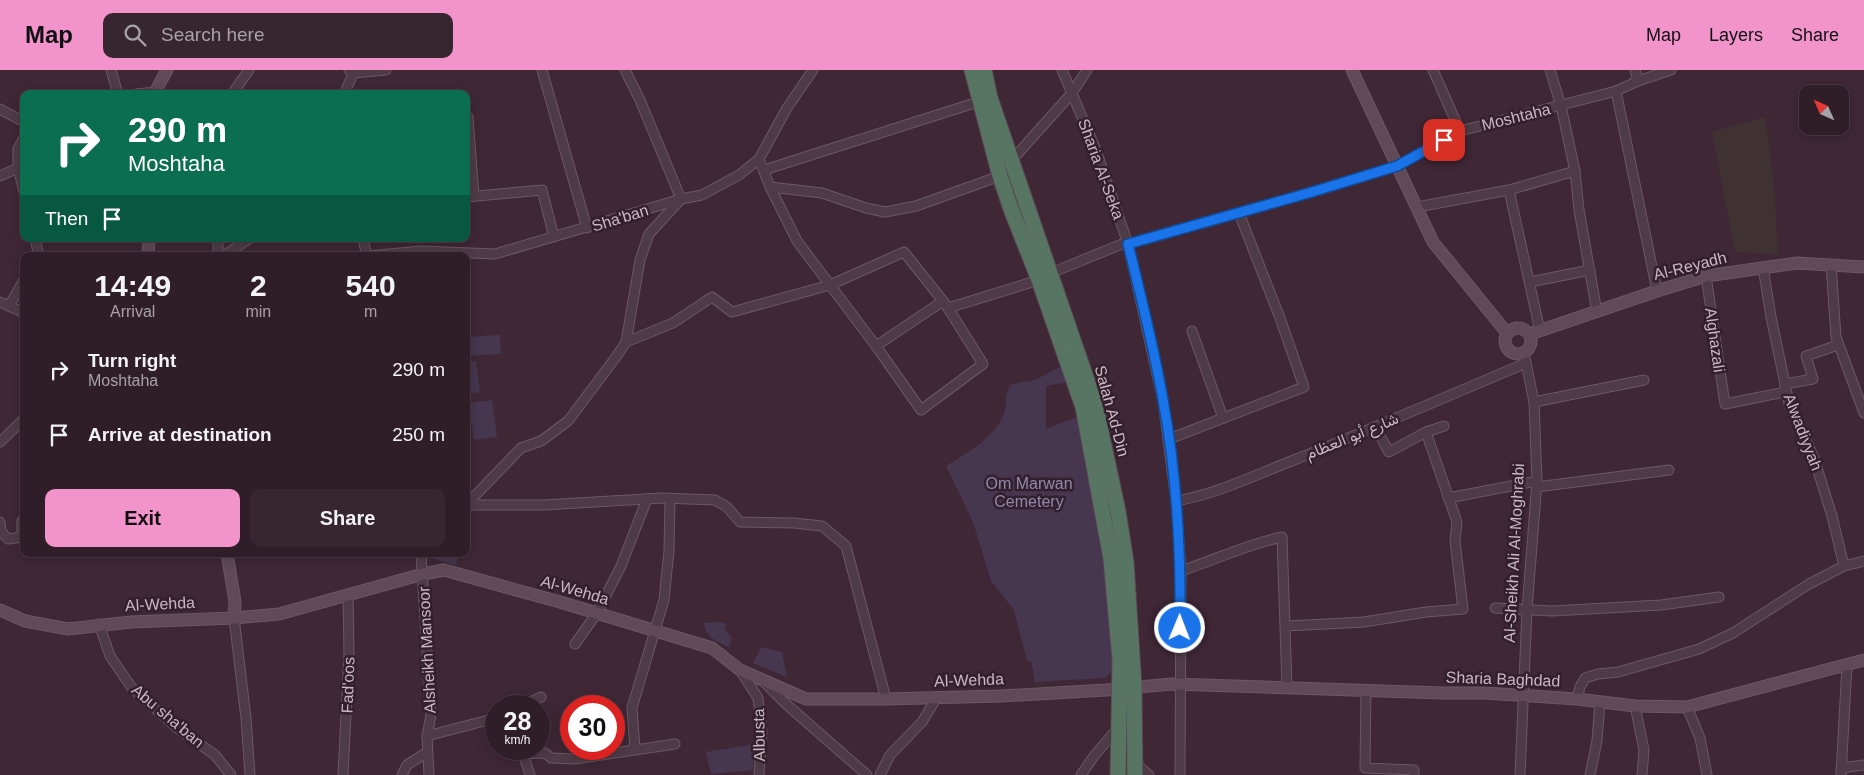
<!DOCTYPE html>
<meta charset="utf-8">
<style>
:root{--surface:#2f1d28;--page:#372630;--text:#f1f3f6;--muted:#a7a2a8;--line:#4a3b45;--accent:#f293cc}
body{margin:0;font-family:Arial,Vazirmatn,sans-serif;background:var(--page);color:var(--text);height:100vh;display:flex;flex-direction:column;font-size:19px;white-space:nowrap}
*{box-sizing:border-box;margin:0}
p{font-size:16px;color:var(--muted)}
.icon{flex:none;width:28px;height:28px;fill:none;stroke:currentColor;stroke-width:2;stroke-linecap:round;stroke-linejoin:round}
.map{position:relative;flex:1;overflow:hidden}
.sheet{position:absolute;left:20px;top:182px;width:450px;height:305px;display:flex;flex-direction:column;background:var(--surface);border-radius:10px;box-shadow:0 2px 12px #0003,0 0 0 1px var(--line)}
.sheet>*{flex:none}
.guide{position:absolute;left:20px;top:20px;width:450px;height:152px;border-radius:10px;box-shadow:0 2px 12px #0003,0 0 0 1px var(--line);background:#0b6e4f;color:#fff;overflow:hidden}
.needle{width:32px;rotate:315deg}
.fabs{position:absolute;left:1799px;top:15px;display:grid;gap:10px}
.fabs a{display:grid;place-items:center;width:50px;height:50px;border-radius:10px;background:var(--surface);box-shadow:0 2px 12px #0003,0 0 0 1px var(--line);font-size:25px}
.speed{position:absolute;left:485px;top:625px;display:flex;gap:10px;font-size:25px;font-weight:700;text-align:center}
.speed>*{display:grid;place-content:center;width:65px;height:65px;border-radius:50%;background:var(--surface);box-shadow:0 2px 12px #0003,0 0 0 1px var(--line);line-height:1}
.speed small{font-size:12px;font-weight:400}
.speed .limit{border:8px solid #d22;background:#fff;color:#111}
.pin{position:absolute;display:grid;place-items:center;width:42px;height:42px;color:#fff;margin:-21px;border-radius:10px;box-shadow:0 2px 8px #0006}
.me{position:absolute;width:55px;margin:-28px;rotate:1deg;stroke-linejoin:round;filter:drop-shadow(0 0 4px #0008)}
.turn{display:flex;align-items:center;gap:18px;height:105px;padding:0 25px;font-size:22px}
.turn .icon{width:65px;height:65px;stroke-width:2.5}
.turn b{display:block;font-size:35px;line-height:42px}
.then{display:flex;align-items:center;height:48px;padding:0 25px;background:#0003;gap:10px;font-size:19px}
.eta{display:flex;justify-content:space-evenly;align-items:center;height:85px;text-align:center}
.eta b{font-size:30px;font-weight:600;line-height:35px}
.primary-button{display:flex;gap:10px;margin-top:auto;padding:10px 25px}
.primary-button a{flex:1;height:58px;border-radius:10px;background:var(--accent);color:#111;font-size:20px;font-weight:600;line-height:58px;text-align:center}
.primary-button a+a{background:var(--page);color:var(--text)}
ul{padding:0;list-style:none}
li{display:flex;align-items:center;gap:15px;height:65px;padding:0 25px}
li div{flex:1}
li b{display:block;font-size:19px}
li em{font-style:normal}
header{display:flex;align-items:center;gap:30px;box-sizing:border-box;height:70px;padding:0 25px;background:var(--accent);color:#111}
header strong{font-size:24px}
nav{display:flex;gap:28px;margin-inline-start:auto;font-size:18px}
.search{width:350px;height:45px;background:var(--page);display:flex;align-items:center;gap:12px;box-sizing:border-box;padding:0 18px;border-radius:10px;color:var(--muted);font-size:19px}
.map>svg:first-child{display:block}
.medical{fill:#403233}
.green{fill:#463650}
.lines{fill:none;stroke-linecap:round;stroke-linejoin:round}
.street-casing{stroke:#6c5865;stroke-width:11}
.secondary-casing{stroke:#6c5865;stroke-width:13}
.highway-casing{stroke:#594552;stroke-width:17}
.street{stroke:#4f3b47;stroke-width:9}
.secondary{stroke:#614957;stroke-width:11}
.highway{stroke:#587463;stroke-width:15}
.route-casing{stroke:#114b97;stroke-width:12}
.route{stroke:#1a73e8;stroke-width:9}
.labels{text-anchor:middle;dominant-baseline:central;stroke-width:5;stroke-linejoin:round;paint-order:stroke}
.street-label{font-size:16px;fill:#c9b7c2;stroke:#341f2c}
.park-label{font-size:16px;fill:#8d8cad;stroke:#341f2c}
</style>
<header>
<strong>Map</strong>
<div class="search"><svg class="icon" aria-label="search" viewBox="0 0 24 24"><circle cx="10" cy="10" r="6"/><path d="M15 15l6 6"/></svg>Search here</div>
<nav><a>Map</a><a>Layers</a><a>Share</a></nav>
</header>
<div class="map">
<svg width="1864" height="705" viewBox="0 0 1864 705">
<rect width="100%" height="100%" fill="#3f2736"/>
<!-- medical -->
<path class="medical" d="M 1765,47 L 1774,115 L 1778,184 L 1735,182 L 1712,62 Z"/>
<!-- green -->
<g class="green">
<path d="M 500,265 L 501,284 L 466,286 L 466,267 Z"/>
<path d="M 476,291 L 480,322 L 466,324 L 466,292 Z"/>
<path d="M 1062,296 L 1068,312 L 1046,316 L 1046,359 L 1079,346 L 1111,513 L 1113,600 L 1105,608 L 1035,612 L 1031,591 L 1027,591 L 1014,540 L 991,511 L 973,452 L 946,396 C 967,383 994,368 1004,344 C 1008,333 1003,324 1012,314 L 1035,310 Z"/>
<path d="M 492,330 L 497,367 L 474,370 L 469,333 Z"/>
<path d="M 428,484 L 459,484 L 456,495 L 431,488 Z"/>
<path d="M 715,552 L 726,553 L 725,559 L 732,568 L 729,577 C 717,572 706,568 704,553 Z"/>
<path d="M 761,577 L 782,582 L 787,607 L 753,593 Z"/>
<path d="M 755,674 L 753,700 L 711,704 L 706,682 Z"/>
</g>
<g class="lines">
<!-- street casing -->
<g class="street-casing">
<g id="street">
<path d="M 111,0 L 118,24"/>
<path d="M 349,0 L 353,3 L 386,0"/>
<path d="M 542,0 L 587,158"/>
<path d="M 1062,0 L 1096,80 L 1128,174 L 1163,331 L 1176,431 L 1181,501 L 1180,705"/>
<path d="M 1433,0 L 1460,61"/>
<path d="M 1550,0 L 1561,36 L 1575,101 L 1579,140 L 1597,242"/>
<path d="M 1635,0 L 1638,11"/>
<path d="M 1616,21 L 1657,221"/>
<path d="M 136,24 L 155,22"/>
<path d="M 232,24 L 249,0"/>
<path d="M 344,24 L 355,0"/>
<path d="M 0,39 L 24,52"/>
<path d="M 468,47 L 474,126"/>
<path d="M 759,89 L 770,117 L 797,171 L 876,276 L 943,231 L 948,238 L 1039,210"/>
<path d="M 1012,90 L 1072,23 L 1087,0"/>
<path d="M 18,98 L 24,122"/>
<path d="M 764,100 L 981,31"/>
<path d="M 0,106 L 18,98 L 18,79 L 24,68"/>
<path d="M 770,117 L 822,123 L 866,138 L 885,142 L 916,136 L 1000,106"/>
<path d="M 1509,120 L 1540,261"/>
<path d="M 466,127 L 542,120 L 554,167"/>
<path d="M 1417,137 L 1509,120 L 1575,101"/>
<path d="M 35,169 L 38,181 L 36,186"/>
<path d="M 218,169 L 218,186"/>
<path d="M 363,169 L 367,186"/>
<path d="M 223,186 L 249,169"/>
<path d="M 368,186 L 421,181 L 495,184 L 681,129 L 702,125 L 739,105 L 759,89 L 787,38 L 813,0"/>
<path d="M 1831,195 L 1836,267 L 1864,343"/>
<path d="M 1763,197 L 1771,247 L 1789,333 L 1814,388 L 1832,446 L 1844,496"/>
<path d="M 1051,203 L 1122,174 L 1128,174 L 1312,122 L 1397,96 L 1460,61 L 1616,21 L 1638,11 L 1671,0"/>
<path d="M 1706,206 L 1725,334 L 1785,322 L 1785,314 L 1813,309 L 1806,286 L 1838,275"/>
<path d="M 1530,212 L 1590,200"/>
<path d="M 0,232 L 24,243"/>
<path d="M 9,236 L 24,210"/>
<path d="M 1192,261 L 1223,348"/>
<path d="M 626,272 L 673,253 L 712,227 L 732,242 L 830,215 L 904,182 L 943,231"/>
<path d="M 876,276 L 921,340 L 983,294 L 948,238"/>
<path d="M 1534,332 L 1644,310"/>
<path d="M 1375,357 L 1389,382 L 1426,362 L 1444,356"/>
<path d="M 1169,369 L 1304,317 L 1280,248 L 1239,143"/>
<path d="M 0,372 L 24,349"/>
<path d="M 1537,417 L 1669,400"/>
<path d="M 1448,428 L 1537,411"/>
<path d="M 1176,431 C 1217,424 1255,405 1294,390 C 1372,359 1448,326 1526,293"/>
<path d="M 466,435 L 544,435 L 662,428 L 715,430 L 727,437 L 740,452 L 794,453 L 822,456 L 846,476 L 886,629"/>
<path d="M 466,435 L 521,378 L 541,371 L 568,351 L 616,287 L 626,272 L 640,190 L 649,164 L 681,129 L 640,30 L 625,0"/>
<path d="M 0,452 L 1,461 L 8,469 L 22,467 L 22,451 L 24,450"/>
<path d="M 421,484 L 431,645 L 427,666 L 429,705"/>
<path d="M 1181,501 C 1215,490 1247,474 1282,467 L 1287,617"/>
<path d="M 1495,538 L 1552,541 L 1661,535 L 1719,527"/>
<path d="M 234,548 L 246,648 L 250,705"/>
<path d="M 99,554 L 110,586 L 132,618 L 176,657 L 215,685 L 231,705"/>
<path d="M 1286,556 L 1364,552 L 1426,542 L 1463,539 L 1455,471 L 1457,452 L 1426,362"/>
<path d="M 575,574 L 597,543 L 621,496 L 647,429"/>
<path d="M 740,600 L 758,628 L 762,661 L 759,705"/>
<path d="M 765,613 L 786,634 L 867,705"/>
<path d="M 1366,620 L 1365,698 L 1414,700 L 1414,705"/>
<path d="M 1577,629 L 1580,617 L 1585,608 L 1598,604 L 1618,602 L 1699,579 L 1733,563 L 1809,514 L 1844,496 L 1864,491"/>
<path d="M 523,636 L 541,627"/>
<path d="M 1635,636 L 1644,680 L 1642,705"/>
<path d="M 1687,637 L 1700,668 L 1707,705"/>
<path d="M 427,666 L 496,648"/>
<path d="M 511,679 L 515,684 L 545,683 L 551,688 L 575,689 L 675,674"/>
<path d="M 635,679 L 632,638 L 664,530 L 669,481 L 670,429"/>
<path d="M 523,684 L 530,705"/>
<path d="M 1136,694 L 1149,705"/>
<path d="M 1841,698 L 1864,695"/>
<path d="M 343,705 L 349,584 L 348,525"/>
<path d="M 402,705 L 407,695 L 426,683"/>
<path d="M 880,705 L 890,685 L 922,652 L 937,627"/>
<path d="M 1081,705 L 1094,686 L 1118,658"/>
<path d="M 1520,705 L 1527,540 L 1537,411 L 1534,332 L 1524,283"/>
<path d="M 1590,705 L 1597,671 L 1600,632"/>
<path d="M 1841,705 L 1847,595"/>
</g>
</g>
<!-- secondary casing -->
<g class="secondary-casing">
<g id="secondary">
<path d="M 1352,0 L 1433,172 L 1507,263"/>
<path d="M 154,24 L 167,0"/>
<path d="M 148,186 L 149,169"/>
<circle cx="1518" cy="271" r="13"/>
<path d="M 1530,264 L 1657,221 L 1706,206 L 1797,193 L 1864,197"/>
<path d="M 227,484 L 235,531 L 234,548"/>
<path d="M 0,540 L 25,551 L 68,559 L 131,552 L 234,548 L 279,544 L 423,504 L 444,500 L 560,532 L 712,578 L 740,600 L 806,629 L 886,629 L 1001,626 L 1106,620 L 1172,614 L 1443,623 L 1485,623 L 1577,629 L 1635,636 L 1687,637 L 1864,590"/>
</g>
</g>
<!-- highway casing -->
<g class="highway-casing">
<g id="highway">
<path d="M 972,0 L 1000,106 L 1011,139 L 1039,210 L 1083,337 L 1111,489 L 1120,590 L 1118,705"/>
<path d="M 984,0 L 990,28 L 1095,334 L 1118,441 L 1126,492 L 1134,616 L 1135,705"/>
</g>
</g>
<!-- street -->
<use href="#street" class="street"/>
<!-- secondary -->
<use href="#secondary" class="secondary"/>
<!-- highway -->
<use href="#highway" class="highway"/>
</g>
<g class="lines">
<!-- route casing -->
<g class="route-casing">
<path id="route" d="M 1180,558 C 1181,482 1177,405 1163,330 C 1154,278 1141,226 1128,174 L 1312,122 L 1397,96 L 1444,70"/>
</g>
<!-- route -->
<use href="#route" class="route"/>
</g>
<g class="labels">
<!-- street labels -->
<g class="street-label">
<text transform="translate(1516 47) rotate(-14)">Moshtaha</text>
<text transform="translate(1101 99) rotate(70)">Sharia Al-Seka</text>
<text transform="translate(620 148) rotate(-17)">Sha'ban</text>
<text transform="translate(1690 196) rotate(-14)">Al-Reyadh</text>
<text transform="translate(1715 270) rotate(82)">Alghazali</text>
<text transform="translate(1112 341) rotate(75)">Salah Ad-Din</text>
<text transform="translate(1803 362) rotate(69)">Alwadiyyah</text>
<text transform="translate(1352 366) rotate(-22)">شارع أبو العظام</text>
<text transform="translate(1514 483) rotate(-87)">Al-Sheikh Ali Al-Moghrabi</text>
<text transform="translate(575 520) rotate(16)">Al-Wehda</text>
<text transform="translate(160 534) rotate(-3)">Al-Wehda</text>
<text transform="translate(427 580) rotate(-93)">Alsheikh Mansoor</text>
<text transform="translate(1503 609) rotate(2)">Sharia Baghdad</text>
<text transform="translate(969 610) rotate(-2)">Al-Wehda</text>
<text transform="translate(348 615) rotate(-88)">Fad'oos</text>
<text transform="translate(168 646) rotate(40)">Abu sha'ban</text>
<text transform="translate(759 665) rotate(-91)">Albusta</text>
</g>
<!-- park labels -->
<g class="park-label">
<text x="1029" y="413">Om Marwan<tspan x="1029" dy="18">Cemetery</tspan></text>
</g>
</g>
</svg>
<div class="fabs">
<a><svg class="needle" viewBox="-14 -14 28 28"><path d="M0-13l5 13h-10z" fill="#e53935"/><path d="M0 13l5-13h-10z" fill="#a7a2a8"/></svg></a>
</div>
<div class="speed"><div>28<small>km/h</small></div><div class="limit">30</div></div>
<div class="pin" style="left:1444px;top:70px;background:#d93025"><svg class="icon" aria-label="arrive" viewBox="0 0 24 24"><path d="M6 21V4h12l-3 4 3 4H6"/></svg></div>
<svg class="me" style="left:1180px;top:558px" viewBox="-20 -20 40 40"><circle r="17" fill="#1a73e8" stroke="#fff" stroke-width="3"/><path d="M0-11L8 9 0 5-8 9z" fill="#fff"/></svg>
<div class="guide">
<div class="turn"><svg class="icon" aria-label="right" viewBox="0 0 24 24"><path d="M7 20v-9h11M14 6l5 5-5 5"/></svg><div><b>290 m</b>Moshtaha</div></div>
<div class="then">Then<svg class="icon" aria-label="arrive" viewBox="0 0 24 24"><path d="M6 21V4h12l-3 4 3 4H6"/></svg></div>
</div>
<section class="sheet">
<div class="eta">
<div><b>14:49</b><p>Arrival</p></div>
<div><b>2</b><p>min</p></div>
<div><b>540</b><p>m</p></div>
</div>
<ul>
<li><svg class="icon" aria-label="right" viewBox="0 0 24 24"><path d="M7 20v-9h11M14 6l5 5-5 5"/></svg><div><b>Turn right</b><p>Moshtaha</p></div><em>290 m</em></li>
<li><svg class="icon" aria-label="arrive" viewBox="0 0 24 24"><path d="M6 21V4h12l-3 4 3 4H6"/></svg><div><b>Arrive at destination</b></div><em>250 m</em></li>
</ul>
<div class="primary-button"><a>Exit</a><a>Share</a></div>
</section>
</div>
